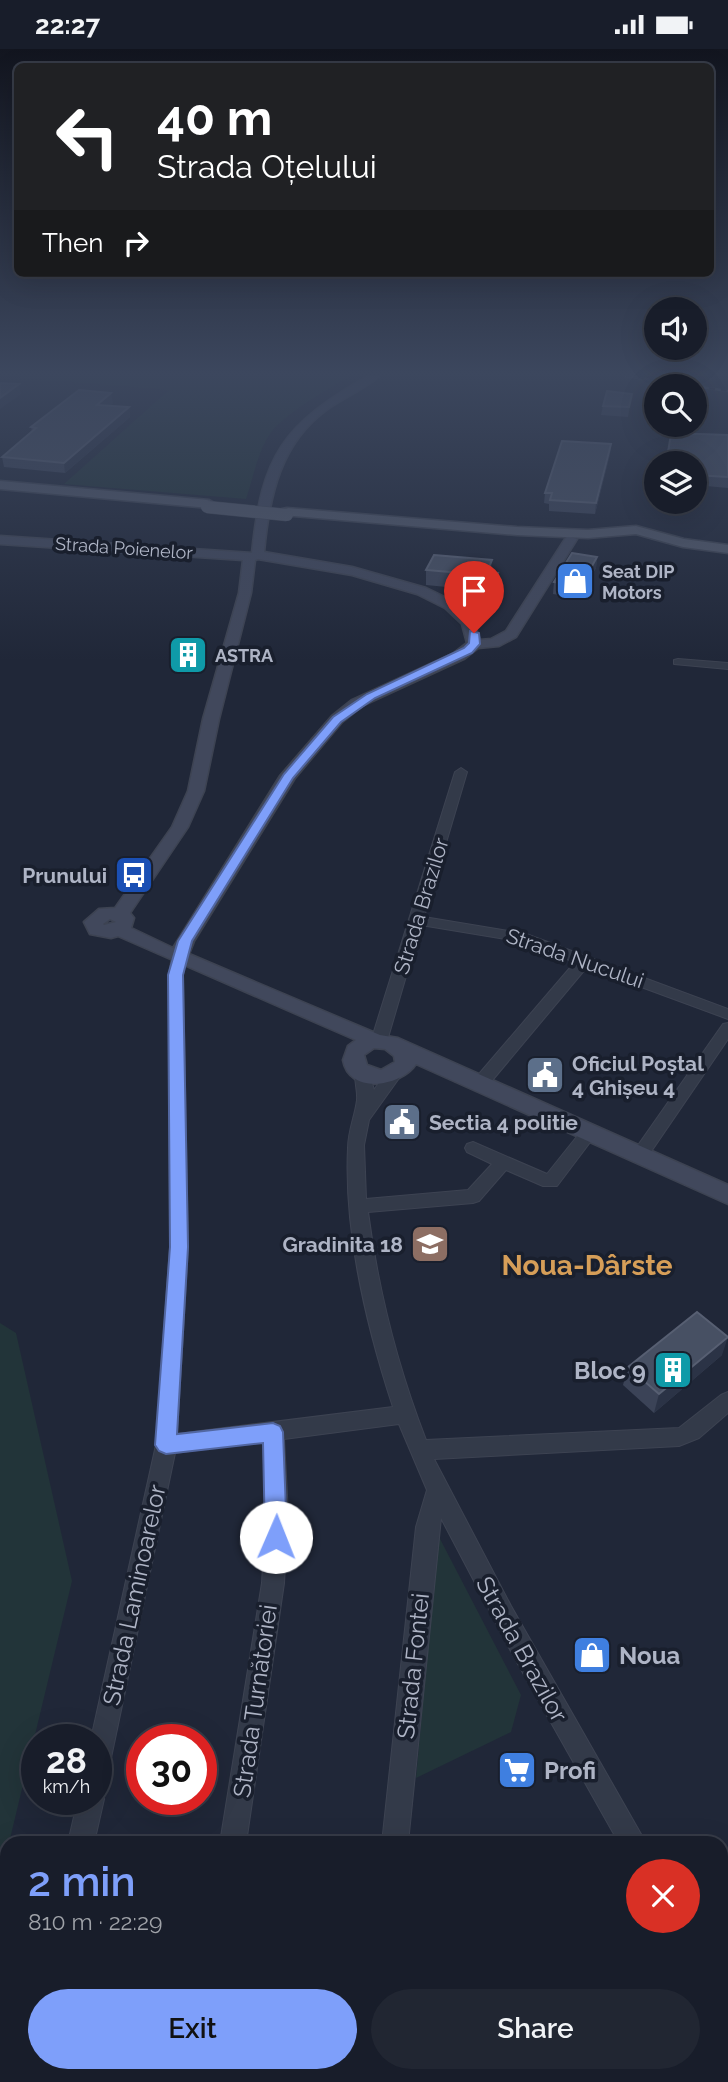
<!DOCTYPE html>
<meta charset="utf-8">
<style>
:root{--surface:#181d2a;--page:#212632;--text:#f1f3f6;--muted:#9fa2a8;--line:#363b47;--accent:#7e9ffa}
body{margin:0;font-family:Raleway,sans-serif;background:var(--page);color:var(--text);height:100vh;display:flex;flex-direction:column;font-size:26px;white-space:nowrap}
*{box-sizing:border-box;margin:0}
p{font-size:23px;color:var(--muted)}
.icon{flex:none;width:38px;height:38px;fill:none;stroke:currentColor;stroke-width:2;stroke-linecap:round;stroke-linejoin:round}
.map{position:relative;flex:1;overflow:hidden}
.sheet{position:absolute;left:0px;top:1787px;width:728px;height:247px;display:flex;flex-direction:column;background:var(--surface);border-radius:21px 21px 0 0;box-shadow:0 7px 28px #0002,0 0 0 2px var(--line)}
.sheet>*{flex:none}
.guide{position:absolute;left:14px;top:14px;width:700px;height:214px;border-radius:10px;box-shadow:0 7px 28px #0002,0 0 0 2px var(--line);background:#202124;color:#fff;overflow:hidden}
.buttons{position:absolute;left:644px;top:248px;display:grid;gap:14px}
.buttons a{display:grid;place-items:center;width:63px;height:63px;border-radius:50%;background:var(--surface);box-shadow:0 7px 28px #0002,0 0 0 2px var(--line);font-size:35px}
.speed{position:absolute;left:21px;top:1675px;display:flex;gap:14px;font-size:35px;font-weight:700;text-align:center}
.speed>*{display:grid;place-content:center;width:91px;height:91px;border-radius:50%;background:var(--surface);box-shadow:0 7px 28px #0002,0 0 0 2px var(--line);line-height:1}
.speed small{font-size:18px;font-weight:400}
.speed .limit{border:10px solid #d22;background:#fff;color:#111}
.pin{position:absolute;display:grid;place-items:center;width:60px;height:60px;color:#fff;margin:-72px -30px;border-radius:50% 50% 50% 0;rotate:-45deg;box-shadow:0 0 7px #0007}
.pin .icon{rotate:45deg}
.me{position:absolute;width:77px;margin:-38px;rotate:1deg;stroke-linejoin:round;filter:drop-shadow(0 0 5px #0008)}
.turn{display:flex;align-items:center;gap:24px;height:147px;padding:0 28px;font-size:32px}
.turn .icon{width:91px;height:91px;stroke-width:2.5}
.turn b{display:block;font-size:49px;line-height:60px}
.then{display:flex;align-items:center;height:66px;padding:0 28px;background:#0003;gap:14px;font-size:26px}
.round{display:grid;place-items:center;flex:none;width:74px;height:74px;border-radius:37px;background:var(--page)}
.head{display:flex;align-items:center;justify-content:space-between;height:119px;padding:0 28px}
h1{font-size:42px;font-weight:600;line-height:52px;color:var(--accent)}
.primary-button{display:flex;gap:14px;margin-top:auto;padding:14px 28px}
.primary-button a{flex:1;height:80px;border-radius:42px;background:var(--accent);color:#111;font-size:28px;font-weight:600;line-height:80px;text-align:center}
.primary-button a+a{background:var(--page);color:var(--text)}
.status{display:flex;justify-content:space-between;align-items:center;height:49px;padding:0 35px;background:var(--surface);direction:ltr}
.status svg{height:19px;fill:currentColor}
.map>svg:first-child{display:block}
.green{fill:#223439}
.lines{fill:none;stroke-linecap:round;stroke-linejoin:round}
.street-casing{stroke:#3d4352;stroke-width:2}
.secondary-casing{stroke:#3d4352;stroke-width:3}
.primary-casing{stroke:#3d4352;stroke-width:3}
.street{fill:#333a49;fill-rule:evenodd}
.secondary{fill:#41485c;fill-rule:evenodd}
.primary{fill:#515869;fill-rule:evenodd}
.rail-casing{stroke:#555d70;stroke-width:2.5}
.rail{stroke:#191f2d;stroke-width:2;stroke-dasharray:6;stroke-linecap:butt}
.primary-bridge-casing{stroke:#3d4352;stroke-width:13;stroke-linecap:butt}
.primary-bridge{stroke:#515869;stroke-width:12}
.wall{fill:#3b4357}
.shaded-wall{fill:#2b3346}
.building{fill:#475063;stroke:#575f72;stroke-width:2}
.route{fill:#7e9ffa;stroke:#5267a2;stroke-width:2}
.labels{text-anchor:middle;dominant-baseline:central;stroke-width:7;stroke-linejoin:round;paint-order:stroke}
.far-street-label{font-size:18px;fill:#aeb4c5;stroke:#191f2d}
.far-poi-label{font-size:18px;font-weight:bold;fill:#aeb4c5;stroke:#191f2d;text-anchor:start}
.poi-label{font-size:21px;font-weight:bold;fill:#aeb4c5;stroke:#191f2d;text-anchor:end}
.street-label{font-size:21px;fill:#aeb4c5;stroke:#191f2d}
.near-poi-label{font-size:24px;font-weight:bold;fill:#aeb4c5;stroke:#191f2d;text-anchor:start}
.near-street-label{font-size:24px;fill:#aeb4c5;stroke:#191f2d}
.district-label{font-size:28px;font-weight:bold;fill:#d69e58;stroke:#191f2d}
</style>
<div class="status"><b>22:27</b><svg viewBox="0 0 49 12"><path d="M0 12V9h3v3zM5 12V6h3v6zM10 12V3h3v9zM15 12V0h3v12zM26 1h20v11H26zM47 4h2v5h-2z"/></svg></div>
<div class="map">
<svg width="728" height="2033" viewBox="0 0 728 2033">
<rect width="100%" height="100%" fill="#202738"/>
<!-- green -->
<g class="green">
<path d="M 0,327 L 351,327 C 328,340 281,366 268,388 C 257,406 253,430 246,450 L 64,435 L 169,341 Z"/>
<path d="M 0,1274 L 16,1284 L 72,1532 L 9,1794 L 7,1794 L 0,1833 Z"/>
<path d="M 438,1486 L 521,1646 L 511,1683 L 416,1729 Z"/>
</g>
<g class="lines">
<!-- street casing -->
<g class="street-casing">
<g id="street">
<path d="M 678,610 L 728,614 L 728,620 L 674,615 L 674,611 Z"/>
<path d="M 461,719 L 467,723 L 424,868 L 526,885 L 728,960 L 728,970 L 587,918 L 485,1040 L 473,1040 L 471,1036 L 473,1032 L 575,913 L 518,892 L 421,876 L 387,992 L 384,996 L 374,996 L 371,992 L 455,723 Z"/>
<path d="M 179,903 L 186,907 L 183,926 L 188,1198 L 177,1385 L 393,1358 C 367,1279 344,1182 348,1099 C 348,1082 355,1067 357,1051 C 358,1041 353,1028 356,1020 L 368,1020 L 374,1041 L 388,1021 L 400,1021 L 402,1025 L 369,1071 L 364,1096 L 366,1150 L 468,1141 L 492,1115 L 467,1103 L 465,1099 L 467,1095 L 473,1093 L 547,1125 L 583,1080 L 595,1080 L 597,1084 L 557,1137 L 543,1137 L 506,1121 L 479,1152 L 473,1154 L 368,1163 C 378,1240 398,1319 426,1391 L 679,1379 L 721,1346 L 728,1343 L 728,1364 L 699,1389 L 679,1397 L 434,1410 L 511,1557 L 646,1794 L 619,1794 L 513,1606 L 441,1469 L 408,1794 L 382,1794 L 416,1478 L 427,1441 L 399,1375 L 284,1390 L 288,1465 L 284,1534 L 246,1794 L 220,1794 L 262,1534 L 266,1465 L 263,1392 L 175,1404 L 108,1723 L 105,1732 L 96,1735 L 96,1690 L 91,1690 L 156,1396 L 170,1198 L 169,926 L 172,907 Z"/>
<path d="M 728,974 L 728,990 L 646,1110 L 634,1110 L 632,1106 L 634,1102 L 723,975 Z"/>
<path d="M 96,1740 L 100,1741 L 104,1750 L 94,1794 L 68,1794 L 78,1750 L 96,1750 Z"/>
<path d="M 728,1805 L 728,1833 L 721,1836 L 721,1808 Z"/>
<path d="M 721,1930 L 728,1933 L 728,1972 L 721,1969 Z"/>
<path d="M 728,1979 L 728,2007 L 721,2009 L 721,1981 Z"/>
<path d="M 15,2026 L 43,2026 L 42,2033 L 14,2033 Z"/>
<path d="M 174,2026 L 202,2026 L 201,2033 L 173,2033 Z"/>
<path d="M 360,2026 L 388,2026 L 387,2033 L 359,2033 Z"/>
<rect x="537" y="2026" width="28" height="7"/>
</g>
</g>
<!-- secondary casing -->
<g class="secondary-casing">
<path id="secondary" d="M 368,327 L 379,327 C 364,340 345,348 329,359 C 280,393 269,448 264,503 L 352,518 L 426,539 L 455,553 L 473,571 L 480,591 L 491,590 L 506,582 L 567,487 L 577,490 L 516,588 L 499,597 L 478,599 L 464,610 L 362,657 L 342,673 L 295,729 L 194,892 L 189,905 L 380,986 L 398,989 L 728,1136 L 728,1155 L 416,1015 C 401,1038 349,1046 343,1011 L 348,997 L 356,991 L 118,887 L 111,889 L 90,885 L 84,873 L 99,860 L 115,859 L 172,778 L 188,742 L 203,670 L 239,544 L 243,511 L 0,495 L 0,487 L 252,504 C 262,405 283,376 368,327 ZM 258,510 L 352,526 L 417,545 L 445,559 L 462,575 L 467,594 L 454,604 L 352,651 L 332,667 L 280,727 L 173,899 L 131,879 L 134,869 L 130,864 L 188,778 L 204,742 L 219,670 L 251,544 L 255,511 ZM 110,870 L 116,873 L 104,876 L 103,875 ZM 374,999 L 385,1000 L 394,1007 L 395,1013 L 381,1021 L 367,1016 L 364,1006 Z"/>
</g>
<!-- primary casing -->
<g class="primary-casing">
<g id="primary">
<path d="M 0,432 L 209,451 L 216,455 L 209,459 L 0,440 Z"/>
<path d="M 287,459 L 517,478 L 588,481 L 636,477 L 684,490 L 728,496 L 728,504 L 683,498 L 636,485 L 588,489 L 517,486 L 282,466 L 282,460 Z"/>
</g>
</g>
<!-- street -->
<use href="#street" class="street"/>
<!-- secondary -->
<use href="#secondary" class="secondary"/>
<!-- primary -->
<use href="#primary" class="primary"/>
<!-- rail casing -->
<g class="rail-casing">
<path id="rail" d="M 626,327 L 728,342"/>
</g>
<!-- rail -->
<use href="#rail" class="rail"/>
<!-- primary-bridge casing -->
<g class="primary-bridge-casing">
<path id="primary-bridge" d="M 207,458 L 287,466"/>
</g>
<!-- primary-bridge -->
<use href="#primary-bridge" class="primary-bridge"/>
</g>
<!-- wall -->
<g class="wall">
<path d="M 632,345 L 628,368 L 601,366 L 603,357 Z"/>
<path d="M 113,354 L 109,357 L 129,358 L 130,368 L 65,424 L 4,418 L 2,408 L 32,383 L 31,378 Z"/>
<path d="M 728,386 L 728,439 L 695,436 L 695,415 Z"/>
<path d="M 611,395 L 610,405 L 595,465 L 549,462 L 549,455 L 544,454 L 545,444 Z"/>
<path d="M 597,508 L 596,519 L 579,549 L 553,545 L 554,533 Z"/>
<path d="M 426,521 L 498,524 L 497,539 L 492,553 L 456,549 L 457,539 L 426,536 Z"/>
<path d="M 722,1306 L 654,1364 L 623,1336 L 628,1318 Z"/>
</g>
<!-- shaded-wall -->
<g class="shaded-wall">
<path d="M 19,335 L 21,345 L 0,360 L 0,349 Z"/>
<path d="M 111,344 L 113,354 L 98,366 L 97,356 Z"/>
<path d="M 129,358 L 130,368 L 65,424 L 64,414 Z"/>
<path d="M 611,395 L 610,405 L 595,465 L 596,454 Z"/>
<path d="M 597,508 L 596,519 L 579,549 L 581,537 Z"/>
<path d="M 492,511 L 491,526 L 486,538 L 487,523 Z"/>
<path d="M 498,524 L 497,539 L 492,553 L 493,537 Z"/>
<path d="M 728,1288 L 722,1306 L 654,1364 L 659,1345 Z"/>
</g>
<!-- building -->
<g class="building">
<path d="M 0,334 L 19,335 L 0,349 Z"/>
<path d="M 79,341 L 111,344 L 97,356 L 129,358 L 64,414 L 2,408 L 36,379 L 31,378 Z"/>
<path d="M 607,342 L 632,345 L 629,358 L 603,357 Z"/>
<path d="M 671,385 L 699,385 L 728,386 L 728,428 L 695,426 L 695,415 L 666,415 Z"/>
<path d="M 562,392 L 611,395 L 596,454 L 550,451 L 552,444 L 545,444 Z"/>
<path d="M 572,504 L 597,508 L 581,537 L 554,533 Z"/>
<path d="M 434,506 L 492,511 L 487,523 L 498,524 L 493,537 L 457,534 L 461,524 L 426,521 Z"/>
<path d="M 697,1263 L 728,1288 L 659,1345 L 628,1318 Z"/>
</g>
<!-- sky -->
<linearGradient id="sky" x2="0" y2="1"><stop stop-color="#12151f"/><stop offset="0.53" stop-color="#3c475e"/><stop offset="1" stop-color="#3c475e" stop-opacity="0"/></linearGradient>
<rect width="728" height="612" fill="url(#sky)"/>
<!-- route -->
<path class="route" d="M 470,582 L 479,584 L 480,595 L 472,604 L 375,649 L 341,673 L 293,729 L 192,892 L 183,926 L 188,1198 L 177,1385 L 273,1374 L 280,1377 L 283,1383 L 287,1488 L 284,1496 L 276,1499 L 268,1496 L 265,1488 L 263,1394 L 166,1405 L 159,1402 L 155,1396 L 170,1198 L 168,926 L 178,892 L 284,725 L 333,668 L 367,645 L 464,599 L 469,594 Z"/>
<!-- icons -->
<defs>
<g id="shop-square" transform="scale(2.0125)"><rect x="-9" y="-9" width="18" height="18" rx="4" fill="#3f7fe0" stroke="#191f2d"/><path d="M-5-2.5h2.3a2.7 3.5 0 0 1 5.4 0H5L5.5 6h-11ZM-1.5-2.5h3a1.5 2.3 0 0 0-3 0Z" fill="#fff"/></g>
<g id="building-square" transform="scale(2.0125)"><rect x="-9" y="-9" width="18" height="18" rx="4" fill="#0f9aa8" stroke="#191f2d"/><path d="M-4-6H4V6H1V3H-1V6H-4ZM-2.5-4.3h1.7v1.8h-1.7ZM.8-4.3h1.7v1.8H.8ZM-2.5-1h1.7V.8h-1.7ZM.8-1h1.7V.8H.8Z" fill="#fff"/></g>
<g id="bus-square" transform="scale(2.0125)"><rect x="-9" y="-9" width="18" height="18" rx="4" fill="#1a4fb4" stroke="#191f2d"/><path d="M-5-6H5V4H4V6H2V4H-2V6H-4V4H-5ZM-3.5-4V0h7V-4ZM-3.5 1.2v1.5H-2V1.2ZM2 1.2v1.5H3.5V1.2Z" fill="#fff"/></g>
<g id="civic-square" transform="scale(2.0125)"><rect x="-9" y="-9" width="18" height="18" rx="4" fill="#5c6f8a" stroke="#191f2d"/><path d="M-.6-6.5H3V-4.5H.6V-3L4-1V1h2V6H-6V1h2V-1L-.6-3ZM-1.2 2.5V6h2.4V2.5Z" fill="#fff"/></g>
<g id="school-square" transform="scale(2.0125)"><rect x="-9" y="-9" width="18" height="18" rx="4" fill="#8d6e63" stroke="#191f2d"/><path d="M0-5L7-2L0 1L-7-2ZM-4 1L0 2.5L4 1V4Q0 6-4 4Z" fill="#fff"/></g>
<g id="supermarket-square" transform="scale(2.0125)"><rect x="-9" y="-9" width="18" height="18" rx="4" fill="#3f7fe0" stroke="#191f2d"/><path d="M-6-5.5h2.5l.6 2H6L4.5 2H-2.5L-4.4-4H-6ZM-1.5 3.2a1.3 1.3 0 1 0 .1 0ZM3 3.2a1.3 1.3 0 1 0 .1 0Z" fill="#fff"/></g>
</defs>
<g fill-rule="evenodd">
<use href="#shop-square" x="575" y="532"/>
<use href="#building-square" x="188" y="606"/>
<use href="#bus-square" x="134" y="826"/>
<use href="#civic-square" x="545" y="1026"/>
<use href="#civic-square" x="402" y="1073"/>
<use href="#school-square" x="430" y="1195"/>
<use href="#building-square" x="673" y="1321"/>
<use href="#shop-square" x="592" y="1606"/>
<use href="#supermarket-square" x="517" y="1721"/>
</g>
<g class="labels">
<!-- far-street labels -->
<g class="far-street-label">
<text transform="translate(124 499) rotate(4)">Strada Poienelor</text>
</g>
<!-- far-poi labels -->
<g class="far-poi-label">
<text x="602" y="522">Seat DIP<tspan x="602" dy="21">Motors</tspan></text>
<text x="215" y="606">ASTRA</text>
</g>
<!-- poi labels -->
<g class="poi-label">
<text x="107" y="826">Prunului</text>
<text x="572" y="1014" text-anchor="start">Oficiul Poștal<tspan x="572" dy="24">4 Ghișeu 4</tspan></text>
<text x="429" y="1073" text-anchor="start">Sectia 4 politie</text>
<text x="403" y="1195">Gradinita 18</text>
</g>
<!-- street labels -->
<g class="street-label">
<text transform="translate(421 857) rotate(-73)">Strada Brazilor</text>
<text transform="translate(575 909) rotate(19)">Strada Nucului</text>
</g>
<!-- near-poi labels -->
<g class="near-poi-label">
<text x="646" y="1321" text-anchor="end">Bloc 9</text>
<text x="619" y="1606">Noua</text>
<text x="544" y="1721">Profi</text>
</g>
<!-- near-street labels -->
<g class="near-street-label">
<text transform="translate(134 1546) rotate(-78)">Strada Laminoarelor</text>
<text transform="translate(522 1600) rotate(61)">Strada Brazilor</text>
<text transform="translate(413 1617) rotate(-84)">Strada Fontei</text>
<text transform="translate(255 1652) rotate(-82)">Strada Turnătoriei</text>
</g>
<!-- district labels -->
<g class="district-label">
<text x="587" y="1216">Noua-Dârste</text>
</g>
</g>
</svg>
<div class="buttons">
<a><svg class="icon" aria-label="sound" viewBox="0 0 24 24"><path d="M4 9h4l5-4v14l-5-4H4zM17 9q2 3 0 6"/></svg></a>
<a><svg class="icon" aria-label="search" viewBox="0 0 24 24"><circle cx="10" cy="10" r="6"/><path d="M15 15l6 6"/></svg></a>
<a><svg class="icon" aria-label="layers" viewBox="0 0 24 24"><path d="M12 4l9 5-9 5-9-5zM3 14l9 5 9-5"/></svg></a>
</div>
<div class="speed"><div>28<small>km/h</small></div><div class="limit">30</div></div>
<div class="pin" style="left:474px;top:584px;background:#d93025"><svg class="icon" aria-label="arrive" viewBox="0 0 24 24"><path d="M6 21V4h12l-3 4 3 4H6"/></svg></div>
<svg class="me" style="left:276px;top:1488px" viewBox="-20 -20 40 40"><circle r="19" fill="#fff"/><path d="M0-13L10 11 0 6-10 11z" fill="#7e9ffa"/></svg>
<div class="guide">
<div class="turn"><svg class="icon" aria-label="left" viewBox="0 0 24 24"><path d="M17 20v-9H6M10 6l-5 5 5 5"/></svg><div><b>40 m</b>Strada Oțelului</div></div>
<div class="then">Then<svg class="icon" aria-label="right" viewBox="0 0 24 24"><path d="M7 20v-9h11M14 6l5 5-5 5"/></svg></div>
</div>
<section class="sheet">
<div class="head"><div><h1>2 min</h1><p>810 m · 22:29</p></div><a class="round" style="background:#d93025;color:#fff"><svg class="icon" aria-label="close" viewBox="0 0 24 24"><path d="M6 6l12 12M18 6L6 18"/></svg></a></div>
<div class="primary-button"><a>Exit</a><a>Share</a></div>
</section>
</div>
